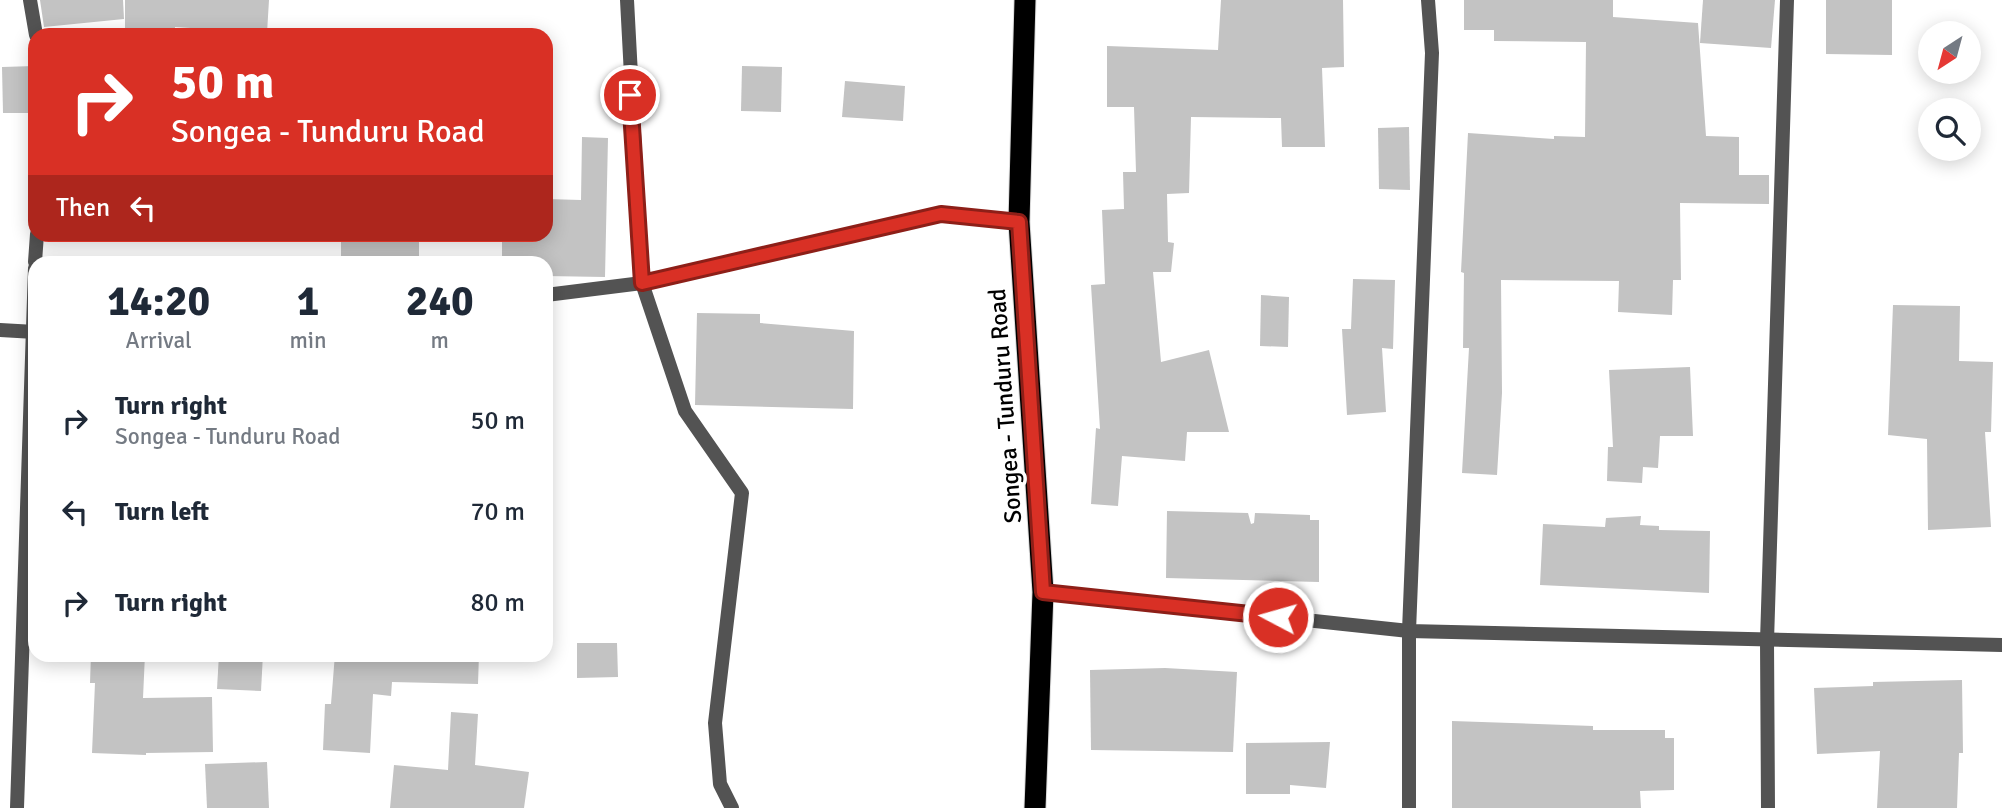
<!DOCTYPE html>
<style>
:root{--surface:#fff;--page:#f2f2f3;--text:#1f2937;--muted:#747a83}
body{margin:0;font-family:Signika,sans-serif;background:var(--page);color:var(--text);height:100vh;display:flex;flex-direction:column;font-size:26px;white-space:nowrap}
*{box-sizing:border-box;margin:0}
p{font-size:23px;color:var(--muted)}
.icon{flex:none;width:38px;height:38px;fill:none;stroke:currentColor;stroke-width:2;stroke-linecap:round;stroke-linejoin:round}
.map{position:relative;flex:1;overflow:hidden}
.sheet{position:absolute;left:28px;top:256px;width:525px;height:406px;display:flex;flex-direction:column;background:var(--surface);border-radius:21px;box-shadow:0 4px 18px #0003}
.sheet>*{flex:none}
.top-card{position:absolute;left:28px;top:28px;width:525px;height:214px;border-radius:21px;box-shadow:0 4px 18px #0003;background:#d93025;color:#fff;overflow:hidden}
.needle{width:46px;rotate:216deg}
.fabs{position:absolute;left:1918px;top:21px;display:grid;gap:14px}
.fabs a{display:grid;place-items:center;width:63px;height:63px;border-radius:50%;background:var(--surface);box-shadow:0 4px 18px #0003;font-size:35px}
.pin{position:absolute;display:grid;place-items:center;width:60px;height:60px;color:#fff;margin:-30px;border:4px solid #fff;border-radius:50%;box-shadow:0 2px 7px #0007}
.me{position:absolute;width:77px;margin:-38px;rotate:276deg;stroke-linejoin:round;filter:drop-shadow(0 0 5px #0008)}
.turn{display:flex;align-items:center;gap:24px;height:147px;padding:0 28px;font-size:32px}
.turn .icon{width:91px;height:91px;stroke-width:2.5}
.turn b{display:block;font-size:49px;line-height:60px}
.then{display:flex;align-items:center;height:66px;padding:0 28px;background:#0003;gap:14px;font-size:26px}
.eta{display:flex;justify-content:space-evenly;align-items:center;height:119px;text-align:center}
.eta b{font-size:42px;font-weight:800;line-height:49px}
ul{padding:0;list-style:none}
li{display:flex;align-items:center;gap:21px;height:91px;padding:0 28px}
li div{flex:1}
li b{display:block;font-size:26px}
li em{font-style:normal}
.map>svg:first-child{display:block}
.building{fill:#c3c3c3}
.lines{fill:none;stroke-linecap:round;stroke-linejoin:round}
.highway-casing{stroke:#dbdbdb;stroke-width:23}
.lane{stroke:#535353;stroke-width:14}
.street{stroke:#535353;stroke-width:14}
.highway{stroke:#000;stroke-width:21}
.route-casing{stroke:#8d1f18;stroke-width:18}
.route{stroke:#d93025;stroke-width:12}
.labels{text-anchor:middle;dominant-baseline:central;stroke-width:7;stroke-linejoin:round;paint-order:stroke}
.street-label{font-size:24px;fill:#000;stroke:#fff}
</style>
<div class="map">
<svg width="2002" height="808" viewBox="0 0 2002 808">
<rect width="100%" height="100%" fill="#fff"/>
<!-- building -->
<g class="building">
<path d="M 40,0 L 123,0 L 124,19 L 44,27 Z"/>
<path d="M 125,0 L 269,0 L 267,33 L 175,27 L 175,35 L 125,35 Z"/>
<path d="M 1221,0 L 1343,0 L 1344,67 L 1322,68 L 1325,147 L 1282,147 L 1281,118 L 1191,117 L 1189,193 L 1167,194 L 1168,242 L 1174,243 L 1171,272 L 1153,272 L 1161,362 L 1209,350 L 1229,432 L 1187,432 L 1185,461 L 1122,456 L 1118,506 L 1091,504 L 1096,428 L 1100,429 L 1091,285 L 1105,284 L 1102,210 L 1124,209 L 1123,172 L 1136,172 L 1134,107 L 1107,107 L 1107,46 L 1218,50 Z"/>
<path d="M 1464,0 L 1613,0 L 1613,17 L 1698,23 L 1706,136 L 1739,137 L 1739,175 L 1769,175 L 1769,204 L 1680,203 L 1681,280 L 1673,280 L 1672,315 L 1618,312 L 1619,281 L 1501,280 L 1502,393 L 1497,475 L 1462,473 L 1469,348 L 1463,348 L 1464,273 L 1461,272 L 1468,133 L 1554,139 L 1554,136 L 1585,137 L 1586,42 L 1494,41 L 1494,30 L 1464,30 Z"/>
<path d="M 1703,0 L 1775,0 L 1771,48 L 1700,43 Z"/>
<path d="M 1826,0 L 1892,0 L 1892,55 L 1826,54 Z"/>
<path d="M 35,66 L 35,113 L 3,113 L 2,67 Z"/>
<path d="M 742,66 L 782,67 L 781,112 L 741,111 Z"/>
<path d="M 845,81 L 905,86 L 903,121 L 842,117 Z"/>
<path d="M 1409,127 L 1410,190 L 1379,189 L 1378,128 Z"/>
<path d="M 582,137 L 608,138 L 605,277 L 546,276 L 546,262 L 502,262 L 502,234 L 546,234 L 546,199 L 581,200 Z"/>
<rect x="341" y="234" width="78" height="28"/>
<path d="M 1353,279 L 1395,280 L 1393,349 L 1382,348 L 1386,412 L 1347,415 L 1342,329 L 1351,329 Z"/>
<path d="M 1261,295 L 1289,297 L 1288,347 L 1260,346 Z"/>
<path d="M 1893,305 L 1960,306 L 1959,361 L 1993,362 L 1991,432 L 1985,432 L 1991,527 L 1928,530 L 1927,439 L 1888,435 Z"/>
<path d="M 697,313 L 760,314 L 760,323 L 854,331 L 853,409 L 695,405 Z"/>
<path d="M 1690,367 L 1693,436 L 1660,436 L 1658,468 L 1643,467 L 1642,483 L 1607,481 L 1608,447 L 1613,447 L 1609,370 Z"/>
<path d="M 1167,511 L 1248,513 L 1251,524 L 1254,523 L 1255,513 L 1310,515 L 1310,520 L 1319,520 L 1319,582 L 1166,578 Z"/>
<path d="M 1641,516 L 1640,525 L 1659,526 L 1659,530 L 1710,531 L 1709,593 L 1540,585 L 1543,524 L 1605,527 L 1606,518 Z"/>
<path d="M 577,643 L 617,643 L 618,677 L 577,678 Z"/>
<path d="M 91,654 L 145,654 L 143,698 L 212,697 L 213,752 L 146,753 L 146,755 L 92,753 L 95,683 L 90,683 Z"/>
<path d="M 219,654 L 263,654 L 261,691 L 217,689 Z"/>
<path d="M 335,654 L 479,654 L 478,684 L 392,682 L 391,696 L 373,694 L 370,753 L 323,750 L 325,704 L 331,704 Z"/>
<path d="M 1165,668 L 1237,672 L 1233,752 L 1091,750 L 1090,670 Z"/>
<path d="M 1962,680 L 1963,753 L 1959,753 L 1957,808 L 1877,808 L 1880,751 L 1817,754 L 1814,688 L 1873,686 L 1873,682 Z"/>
<path d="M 451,712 L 478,714 L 475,765 L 529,772 L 524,808 L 390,808 L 394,765 L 448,770 Z"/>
<path d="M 1452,721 L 1593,726 L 1593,730 L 1665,730 L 1665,738 L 1674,738 L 1674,790 L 1640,791 L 1641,808 L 1452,808 Z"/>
<path d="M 1330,742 L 1326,788 L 1290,785 L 1290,794 L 1246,794 L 1246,743 Z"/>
<path d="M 267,762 L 269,808 L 207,808 L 205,764 Z"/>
</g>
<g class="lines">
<!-- highway casing -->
<g class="highway-casing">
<path id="highway" d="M 1025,0 L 1019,222 L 1043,592 L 1035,808"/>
</g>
<!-- lane -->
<path class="lane" d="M 627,0 L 642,283 L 685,411 L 742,493 L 715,723 L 720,784 L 732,808"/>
<!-- street -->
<g class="street">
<path d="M 30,0 L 36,35"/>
<path d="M 35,262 L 37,234"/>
<path d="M 546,295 L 642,283 L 941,214 L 1019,222"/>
<path d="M 0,330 L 35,332"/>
<path d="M 1043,592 L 1409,631 L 2002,645"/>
<path d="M 17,808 L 35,268"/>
<path d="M 1409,808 L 1409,631 L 1432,53 L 1428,0"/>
<path d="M 1768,808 L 1767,641 L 1787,0"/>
</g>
<!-- highway -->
<use href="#highway" class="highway"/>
</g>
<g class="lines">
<!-- route casing -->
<g class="route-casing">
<path id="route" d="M 630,95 L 642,283 L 941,214 L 1019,222 L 1043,592 L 1278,617"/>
</g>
<!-- route -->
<use href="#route" class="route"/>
</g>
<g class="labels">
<!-- street labels -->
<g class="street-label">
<text transform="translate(1005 406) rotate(-94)">Songea - Tunduru Road</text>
</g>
</g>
</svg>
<div class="fabs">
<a><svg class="needle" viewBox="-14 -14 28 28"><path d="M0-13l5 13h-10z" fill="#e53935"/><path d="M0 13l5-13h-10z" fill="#747a83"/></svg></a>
<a><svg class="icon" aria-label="search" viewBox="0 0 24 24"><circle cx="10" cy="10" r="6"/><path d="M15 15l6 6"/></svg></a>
</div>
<div class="pin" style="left:630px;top:95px;background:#d93025"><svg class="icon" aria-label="arrive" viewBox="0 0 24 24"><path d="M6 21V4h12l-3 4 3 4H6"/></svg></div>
<svg class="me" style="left:1278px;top:617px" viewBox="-20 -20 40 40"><circle r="17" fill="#d93025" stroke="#fff" stroke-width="3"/><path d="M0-11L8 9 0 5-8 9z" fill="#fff"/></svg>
<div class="top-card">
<div class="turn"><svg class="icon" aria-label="right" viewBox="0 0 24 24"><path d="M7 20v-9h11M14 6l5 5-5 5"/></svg><div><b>50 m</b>Songea - Tunduru Road</div></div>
<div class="then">Then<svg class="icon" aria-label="left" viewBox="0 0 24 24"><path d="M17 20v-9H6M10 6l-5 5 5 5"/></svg></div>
</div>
<section class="sheet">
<div class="eta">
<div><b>14:20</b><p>Arrival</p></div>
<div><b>1</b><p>min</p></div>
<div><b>240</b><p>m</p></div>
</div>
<ul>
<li><svg class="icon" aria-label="right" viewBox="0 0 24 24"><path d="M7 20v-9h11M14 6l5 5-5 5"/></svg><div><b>Turn right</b><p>Songea - Tunduru Road</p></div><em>50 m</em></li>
<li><svg class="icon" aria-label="left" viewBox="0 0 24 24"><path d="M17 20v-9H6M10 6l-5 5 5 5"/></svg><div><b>Turn left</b></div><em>70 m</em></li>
<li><svg class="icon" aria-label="right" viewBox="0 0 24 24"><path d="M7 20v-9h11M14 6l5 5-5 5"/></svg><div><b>Turn right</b></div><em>80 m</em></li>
</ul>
</section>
</div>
